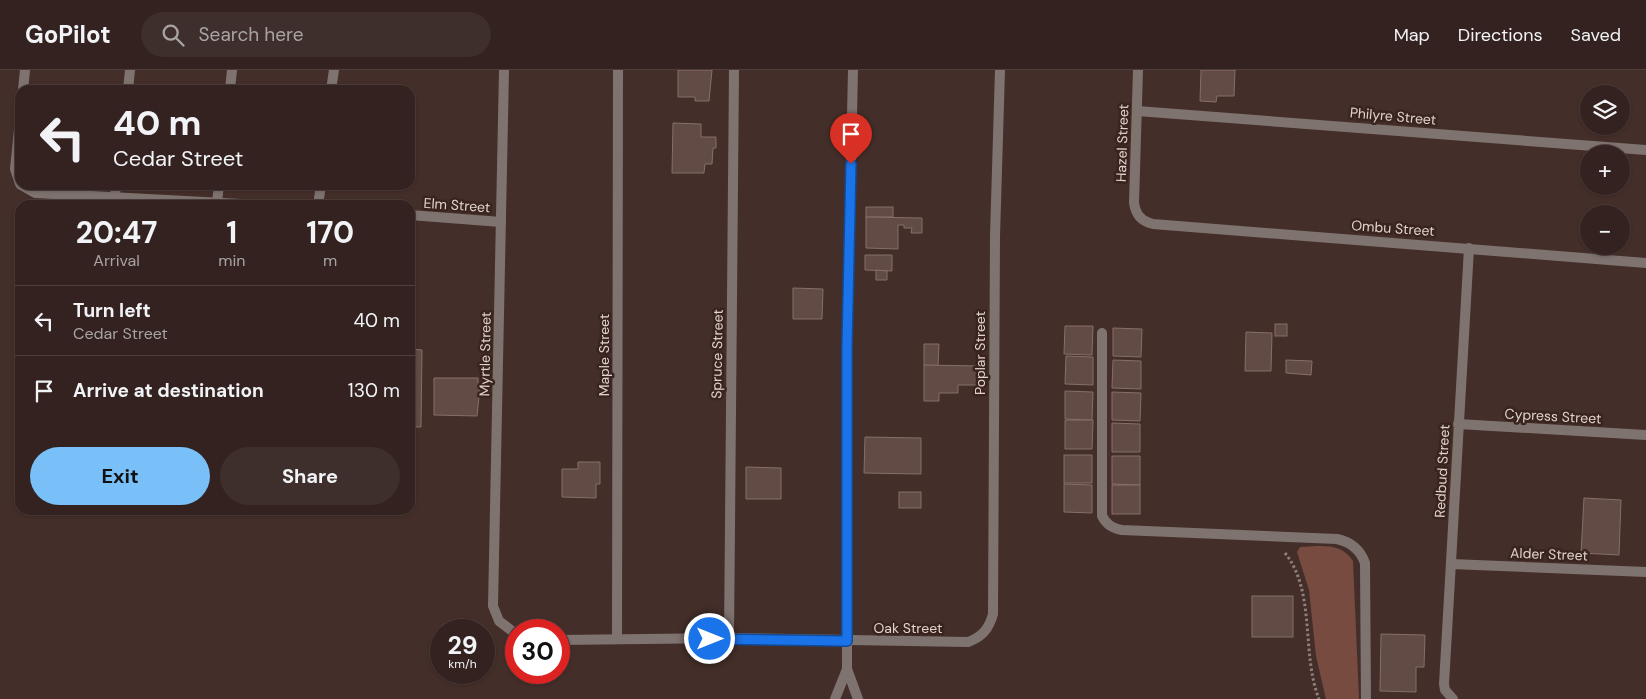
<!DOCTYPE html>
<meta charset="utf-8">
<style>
:root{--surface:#33221f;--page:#3e2f2c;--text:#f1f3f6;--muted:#a9a4a4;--line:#4e3f3d;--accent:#79bff8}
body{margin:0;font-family:"DM Sans",sans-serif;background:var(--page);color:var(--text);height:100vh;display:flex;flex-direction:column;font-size:19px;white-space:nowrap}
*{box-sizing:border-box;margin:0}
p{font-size:16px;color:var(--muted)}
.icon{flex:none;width:28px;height:28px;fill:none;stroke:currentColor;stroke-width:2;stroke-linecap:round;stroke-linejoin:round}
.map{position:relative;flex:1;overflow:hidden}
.drawer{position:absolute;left:15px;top:130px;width:400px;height:315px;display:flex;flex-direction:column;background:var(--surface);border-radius:15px;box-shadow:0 1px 4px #0004,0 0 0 1px var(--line)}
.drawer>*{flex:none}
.hud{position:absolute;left:15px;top:15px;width:400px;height:105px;border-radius:15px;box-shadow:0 1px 4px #0004,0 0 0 1px var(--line);background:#33221f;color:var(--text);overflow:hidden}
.tools{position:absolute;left:1580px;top:15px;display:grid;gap:10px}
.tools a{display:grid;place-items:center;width:50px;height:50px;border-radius:50%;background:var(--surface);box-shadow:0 1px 4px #0004,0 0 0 1px var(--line);font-size:25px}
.speed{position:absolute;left:430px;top:549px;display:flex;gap:10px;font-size:25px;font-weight:700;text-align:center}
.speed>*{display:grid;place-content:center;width:65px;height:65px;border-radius:50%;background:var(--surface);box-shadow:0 1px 4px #0004,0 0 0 1px var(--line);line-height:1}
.speed small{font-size:12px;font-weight:400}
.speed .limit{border:8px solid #d22;background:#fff;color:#111}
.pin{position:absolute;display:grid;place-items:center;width:42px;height:42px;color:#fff;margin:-51px -21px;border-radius:50% 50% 50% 0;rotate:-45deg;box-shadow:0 0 5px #0007}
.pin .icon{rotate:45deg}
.me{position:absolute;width:55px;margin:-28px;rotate:90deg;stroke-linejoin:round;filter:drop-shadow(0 0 4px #0008)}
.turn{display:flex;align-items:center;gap:18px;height:105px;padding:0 15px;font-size:22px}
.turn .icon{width:65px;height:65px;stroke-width:2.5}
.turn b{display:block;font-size:35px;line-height:42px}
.eta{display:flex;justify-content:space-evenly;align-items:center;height:85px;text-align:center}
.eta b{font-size:30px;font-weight:700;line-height:35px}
.primary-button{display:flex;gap:10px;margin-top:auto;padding:10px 15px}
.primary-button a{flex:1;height:58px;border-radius:30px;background:var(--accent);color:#111;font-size:20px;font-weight:700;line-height:58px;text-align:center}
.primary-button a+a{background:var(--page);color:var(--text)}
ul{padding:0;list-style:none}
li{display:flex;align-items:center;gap:15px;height:70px;padding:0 15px;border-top:1px solid var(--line)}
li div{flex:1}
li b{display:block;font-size:19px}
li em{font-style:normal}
header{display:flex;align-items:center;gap:30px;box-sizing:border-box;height:70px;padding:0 25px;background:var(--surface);border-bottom:1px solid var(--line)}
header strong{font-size:24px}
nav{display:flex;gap:28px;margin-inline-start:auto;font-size:18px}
.search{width:350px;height:45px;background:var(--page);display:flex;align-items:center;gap:12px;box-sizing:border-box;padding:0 18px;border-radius:28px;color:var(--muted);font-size:19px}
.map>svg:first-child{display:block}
.green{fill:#774b40}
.building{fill:#634b45;stroke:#876e68}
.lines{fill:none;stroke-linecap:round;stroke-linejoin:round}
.path{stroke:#917f7b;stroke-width:3;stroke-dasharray:2.5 2.5;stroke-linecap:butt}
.street{stroke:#7f7370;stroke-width:10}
.route-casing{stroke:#114b97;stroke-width:12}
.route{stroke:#1a73e8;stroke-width:9}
.labels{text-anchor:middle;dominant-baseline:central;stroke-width:5;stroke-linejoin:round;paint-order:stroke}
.street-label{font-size:14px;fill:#e0d2ce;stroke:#39241f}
</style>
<header>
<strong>GoPilot</strong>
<div class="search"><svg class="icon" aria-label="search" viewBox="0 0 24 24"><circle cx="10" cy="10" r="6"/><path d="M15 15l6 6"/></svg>Search here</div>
<nav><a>Map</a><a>Directions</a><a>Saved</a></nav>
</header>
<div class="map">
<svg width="1646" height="629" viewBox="0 0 1646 629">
<rect width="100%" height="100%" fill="#442e29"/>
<!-- green -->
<path class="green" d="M 1300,477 C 1320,476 1341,472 1353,491 L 1359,629 L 1326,629 L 1316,586 L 1309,520 L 1297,482 Z"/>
<!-- building -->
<g class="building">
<path d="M 678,0 L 712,0 L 709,31 L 695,31 L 695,27 L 678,27 Z"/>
<path d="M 1201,0 L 1235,0 L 1234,26 L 1217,26 L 1216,32 L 1200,31 Z"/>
<path d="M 673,53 L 701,54 L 701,67 L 716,67 L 716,78 L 713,78 L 712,94 L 705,94 L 704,103 L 672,103 Z"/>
<rect x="866" y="137" width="27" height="10"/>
<path d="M 866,147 L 922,148 L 922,163 L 911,163 L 912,158 L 904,158 L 904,155 L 898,155 L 898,179 L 866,178 Z"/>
<path d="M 865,185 L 892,185 L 892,201 L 865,200 Z"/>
<path d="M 876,200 L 887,201 L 887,210 L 876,210 Z"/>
<path d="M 793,218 L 823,219 L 822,249 L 793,249 Z"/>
<rect x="1275" y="254" width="12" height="12"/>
<path d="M 1065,256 L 1093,256 L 1092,285 L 1064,284 Z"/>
<path d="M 1113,258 L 1142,259 L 1141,287 L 1113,286 Z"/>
<path d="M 1246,262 L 1272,263 L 1271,301 L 1245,301 Z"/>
<path d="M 924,274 L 939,274 L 938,296 L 924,295 Z"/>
<path d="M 410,279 L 422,280 L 421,357 L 410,357 Z"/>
<path d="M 1066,286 L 1093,287 L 1093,315 L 1065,314 Z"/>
<path d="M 1113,290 L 1141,291 L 1141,319 L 1112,318 Z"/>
<path d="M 1286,290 L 1312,291 L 1311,305 L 1286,303 Z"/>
<path d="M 924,295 L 979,296 L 979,315 L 958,315 L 958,323 L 939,323 L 939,331 L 924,331 Z"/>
<path d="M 434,308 L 478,308 L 478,318 L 480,318 L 477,346 L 434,345 Z"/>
<path d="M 1065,321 L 1093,322 L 1092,350 L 1065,349 Z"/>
<path d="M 1112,322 L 1141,323 L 1140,351 L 1112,350 Z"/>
<path d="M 1065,350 L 1093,350 L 1092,379 L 1065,379 Z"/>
<path d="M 1112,353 L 1140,354 L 1140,382 L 1112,382 Z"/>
<path d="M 865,367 L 921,368 L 921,404 L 864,403 Z"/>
<rect x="1064" y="385" width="28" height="28"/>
<path d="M 1112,386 L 1140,386 L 1140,415 L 1112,414 Z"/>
<path d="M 578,392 L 600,392 L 600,414 L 596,414 L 596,428 L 562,427 L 562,399 L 578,399 Z"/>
<path d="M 746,397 L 781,398 L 781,429 L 746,429 Z"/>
<path d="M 1064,414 L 1092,415 L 1092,443 L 1064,442 Z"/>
<rect x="1112" y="415" width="28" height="29"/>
<rect x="899" y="422" width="22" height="16"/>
<path d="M 1584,428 L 1621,430 L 1619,485 L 1581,483 Z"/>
<rect x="1252" y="526" width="41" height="41"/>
<path d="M 1381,564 L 1425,565 L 1424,597 L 1416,597 L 1416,622 L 1380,621 Z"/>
</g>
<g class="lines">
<!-- path -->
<path class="path" d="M 1285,483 C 1316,521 1301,584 1319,629"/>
<!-- street -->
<g class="street">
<path d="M 504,0 L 493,536 L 499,551 L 516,564"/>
<path d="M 1138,0 L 1134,133 C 1136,145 1141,151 1153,154 L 1646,193"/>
<path d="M 23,20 L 25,0"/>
<path d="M 128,20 L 130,0"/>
<path d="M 230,20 L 232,0"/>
<path d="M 331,20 L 334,0"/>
<path d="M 1137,41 L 1646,80"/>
<path d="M 20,49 L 15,99 L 20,114"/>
<path d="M 21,115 L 35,123 L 262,135"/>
<path d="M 115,126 L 116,115"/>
<path d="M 217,132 L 219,115"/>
<path d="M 318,135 L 321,115"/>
<path d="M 410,145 L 501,152"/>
<path d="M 1102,263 L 1102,446 C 1107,455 1112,458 1122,460 L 1337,469 C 1351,472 1360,479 1365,493 L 1366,629"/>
<path d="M 1458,354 L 1646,365"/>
<path d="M 1451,494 L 1646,502"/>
<path d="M 729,568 L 734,0"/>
<path d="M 617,569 L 618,0"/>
<path d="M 559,570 L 729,568 L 968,572 C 982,567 989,559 993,544 L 995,166 L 1000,0"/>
<path d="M 847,599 L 858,629"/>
<path d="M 835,629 L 847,599 L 847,276 L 853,0"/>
<path d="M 1453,629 L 1445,620 L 1444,614 L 1469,178"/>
</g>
</g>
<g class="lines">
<!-- route casing -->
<g class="route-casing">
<path id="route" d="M 710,569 L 847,571 L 847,276 L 851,94"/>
</g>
<!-- route -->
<use href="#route" class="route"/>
</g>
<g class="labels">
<!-- street labels -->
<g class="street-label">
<text transform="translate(1393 46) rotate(5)">Philyre Street</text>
<text transform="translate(1122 73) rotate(-88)">Hazel Street</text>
<text transform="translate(457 135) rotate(4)">Elm Street</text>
<text transform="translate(1393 158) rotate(4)">Ombu Street</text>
<text transform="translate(980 283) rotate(-90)">Poplar Street</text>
<text transform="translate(485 284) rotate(-89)">Myrtle Street</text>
<text transform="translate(717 284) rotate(-89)">Spruce Street</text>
<text transform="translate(604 285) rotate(-90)">Maple Street</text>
<text transform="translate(1553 346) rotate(3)">Cypress Street</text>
<text transform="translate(1442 401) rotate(-87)">Redbud Street</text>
<text transform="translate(1549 484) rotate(2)">Alder Street</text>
<text x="908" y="558">Oak Street</text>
</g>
</g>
</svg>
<div class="tools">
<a><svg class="icon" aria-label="layers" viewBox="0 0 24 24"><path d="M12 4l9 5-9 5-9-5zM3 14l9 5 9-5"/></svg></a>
<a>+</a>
<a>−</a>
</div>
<div class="speed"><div>29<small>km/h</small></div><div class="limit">30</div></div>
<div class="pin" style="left:851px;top:94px;background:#d93025"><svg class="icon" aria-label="arrive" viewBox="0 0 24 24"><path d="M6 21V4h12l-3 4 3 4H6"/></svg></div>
<svg class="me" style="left:710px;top:569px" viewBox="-20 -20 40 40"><circle r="17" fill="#1a73e8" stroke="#fff" stroke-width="3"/><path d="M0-11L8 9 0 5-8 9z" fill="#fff"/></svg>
<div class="hud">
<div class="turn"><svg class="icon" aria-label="left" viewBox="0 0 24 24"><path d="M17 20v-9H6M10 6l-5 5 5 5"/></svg><div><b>40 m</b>Cedar Street</div></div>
</div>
<section class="drawer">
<div class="eta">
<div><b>20:47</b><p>Arrival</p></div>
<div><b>1</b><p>min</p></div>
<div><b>170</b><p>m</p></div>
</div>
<ul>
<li><svg class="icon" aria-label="left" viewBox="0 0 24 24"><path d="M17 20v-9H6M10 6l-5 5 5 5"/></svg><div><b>Turn left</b><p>Cedar Street</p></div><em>40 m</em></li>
<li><svg class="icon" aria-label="arrive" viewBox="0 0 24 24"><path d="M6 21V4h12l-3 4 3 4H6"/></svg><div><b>Arrive at destination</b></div><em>130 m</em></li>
</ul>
<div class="primary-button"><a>Exit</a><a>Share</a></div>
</section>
</div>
